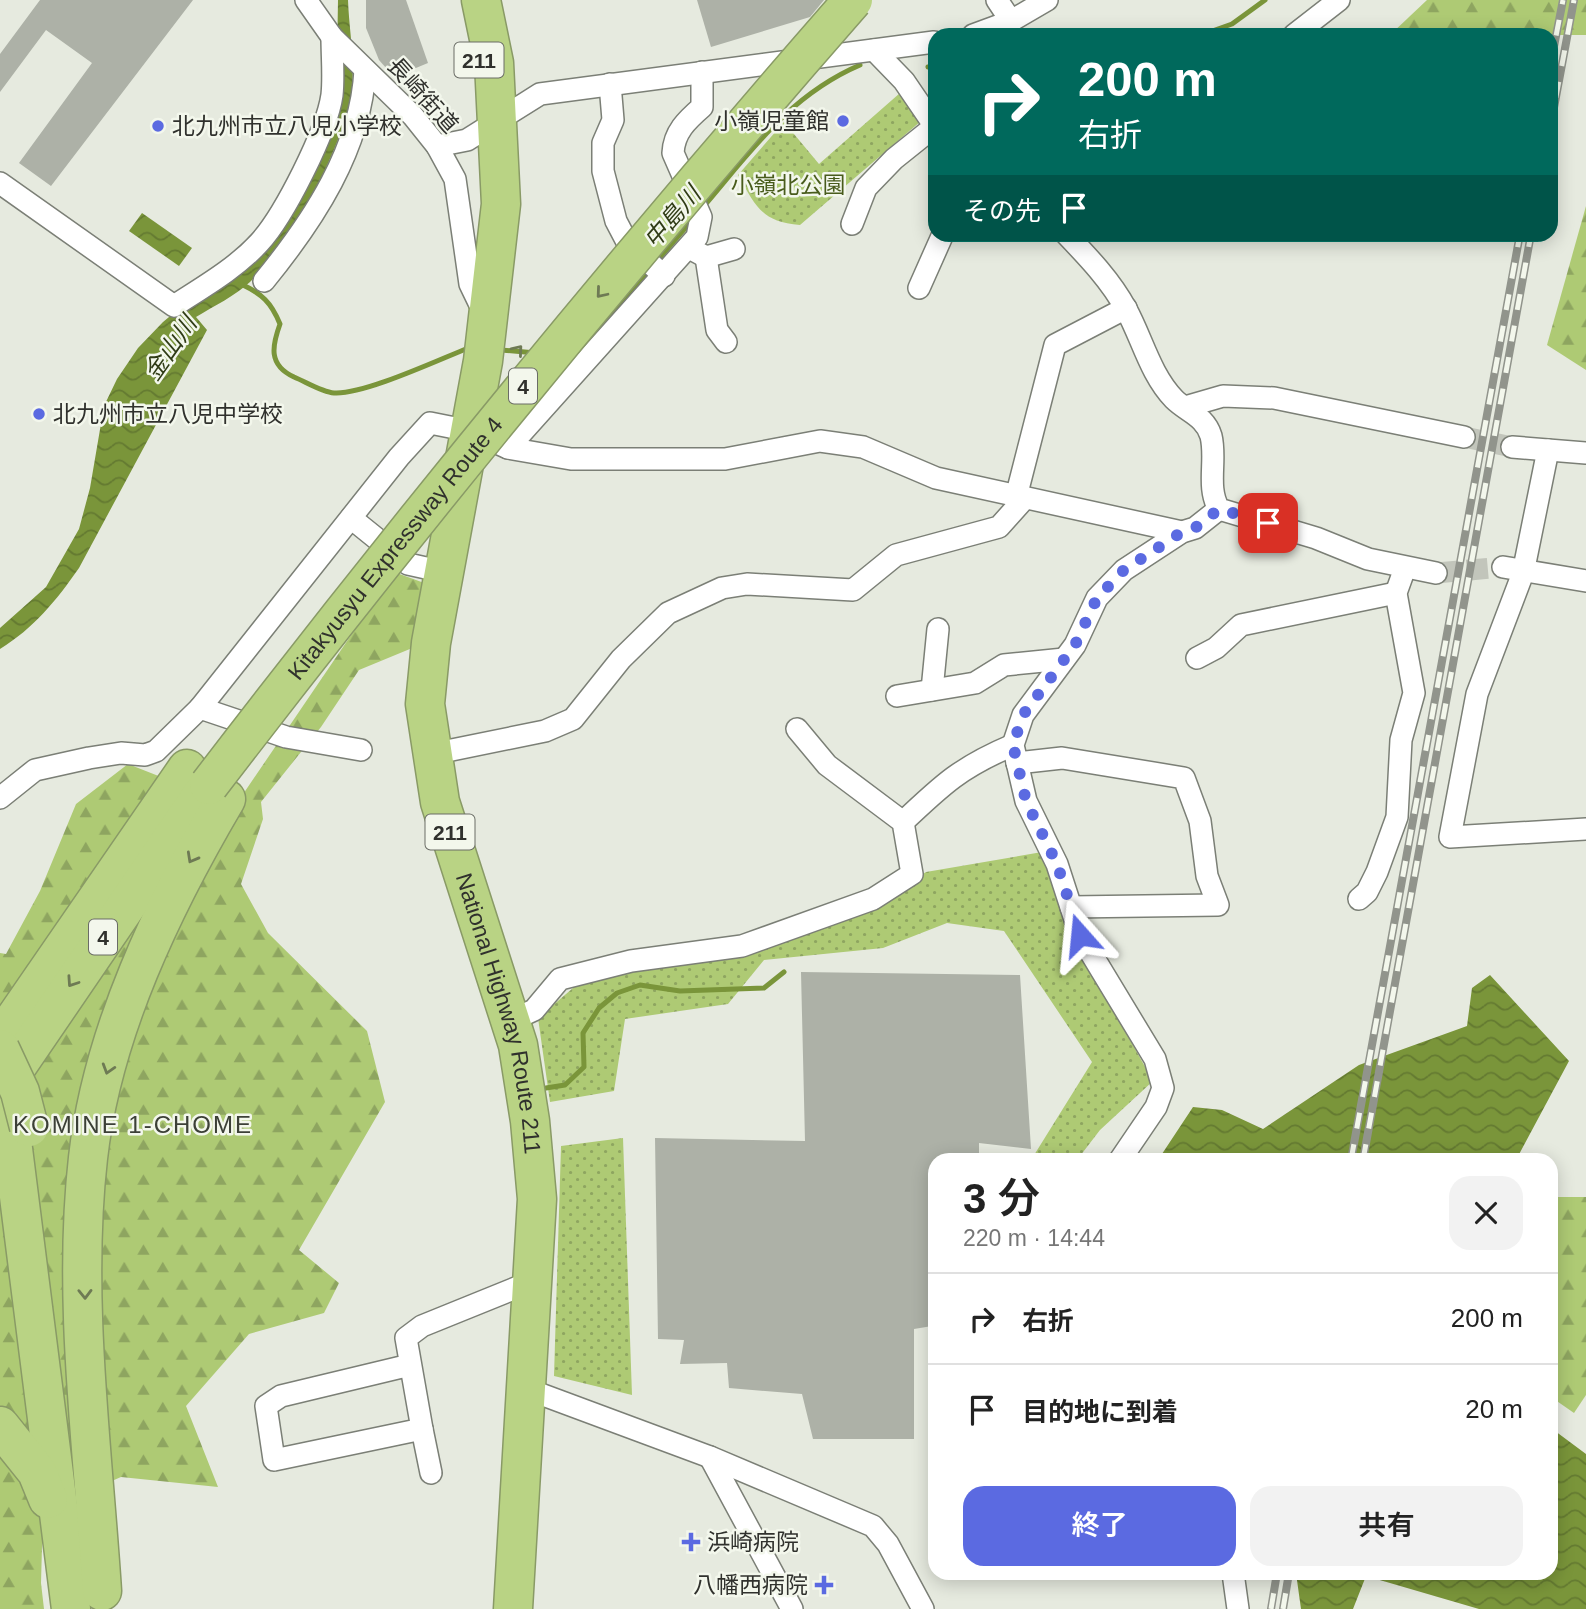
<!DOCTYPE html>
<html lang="ja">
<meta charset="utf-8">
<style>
:root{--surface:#fff;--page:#f2f2f2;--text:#222;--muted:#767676;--line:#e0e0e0;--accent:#5b6ae1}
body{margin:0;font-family:Helvetica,"Noto Sans JP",sans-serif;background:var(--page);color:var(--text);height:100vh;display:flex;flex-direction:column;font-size:26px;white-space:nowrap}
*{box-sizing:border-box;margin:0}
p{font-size:23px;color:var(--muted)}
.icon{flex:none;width:38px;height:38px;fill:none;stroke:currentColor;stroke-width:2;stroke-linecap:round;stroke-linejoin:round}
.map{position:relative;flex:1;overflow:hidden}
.side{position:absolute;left:928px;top:1153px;width:630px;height:427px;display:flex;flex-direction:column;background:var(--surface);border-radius:21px;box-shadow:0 4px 18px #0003}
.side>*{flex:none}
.guide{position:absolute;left:928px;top:28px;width:630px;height:214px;border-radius:21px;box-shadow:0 4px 18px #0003;background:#00695c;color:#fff;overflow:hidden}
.pin{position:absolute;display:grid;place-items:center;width:60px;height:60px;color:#fff;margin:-30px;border-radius:14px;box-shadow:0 4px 10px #0006}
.me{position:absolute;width:77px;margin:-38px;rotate:342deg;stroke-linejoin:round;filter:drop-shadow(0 0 5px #0008)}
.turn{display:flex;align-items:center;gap:24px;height:147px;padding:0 35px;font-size:32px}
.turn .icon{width:91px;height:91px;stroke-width:2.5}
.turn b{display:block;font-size:49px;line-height:60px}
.then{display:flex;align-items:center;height:66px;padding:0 35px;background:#0003;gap:14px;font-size:26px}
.round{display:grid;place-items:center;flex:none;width:74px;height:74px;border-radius:21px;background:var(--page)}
.headline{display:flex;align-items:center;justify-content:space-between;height:119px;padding:0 35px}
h1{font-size:42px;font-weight:600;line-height:52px}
.primary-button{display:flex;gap:14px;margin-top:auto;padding:14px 35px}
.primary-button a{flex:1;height:80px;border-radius:21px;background:var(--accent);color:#fff;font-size:28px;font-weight:600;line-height:80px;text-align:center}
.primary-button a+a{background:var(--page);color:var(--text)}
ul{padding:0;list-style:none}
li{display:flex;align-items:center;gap:21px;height:91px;padding:0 35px;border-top:2px solid var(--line)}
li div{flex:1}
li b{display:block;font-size:26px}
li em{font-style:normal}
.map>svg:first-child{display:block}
.grass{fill:url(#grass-dots)}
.forest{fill:url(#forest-firs)}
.water{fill:url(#water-waves)}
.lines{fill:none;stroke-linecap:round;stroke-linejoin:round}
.stream{stroke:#7a953a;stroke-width:5}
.building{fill:#adb1a7}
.street-tunnel{stroke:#c2c5bb;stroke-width:21;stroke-dasharray:21 10;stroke-linecap:butt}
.street-casing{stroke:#7b7f76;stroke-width:24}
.highway-casing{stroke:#899a66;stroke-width:41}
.street{stroke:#fff;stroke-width:21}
.highway{stroke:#b9d384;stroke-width:38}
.rail-casing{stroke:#91948c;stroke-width:8}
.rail{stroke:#f3f7ec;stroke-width:5;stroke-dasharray:16;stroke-linecap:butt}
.highway-bridge-casing{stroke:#899a66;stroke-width:41;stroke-linecap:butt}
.highway-bridge{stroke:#b9d384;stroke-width:38}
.oneway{stroke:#6e7a54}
.route{stroke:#5b6ae1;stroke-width:12;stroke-dasharray:0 21.6}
.poi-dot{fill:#5b6ae1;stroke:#f3f7ec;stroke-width:2.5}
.labels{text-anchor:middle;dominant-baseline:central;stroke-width:5;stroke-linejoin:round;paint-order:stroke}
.shield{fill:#f3f7ec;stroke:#6a6c66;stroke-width:2}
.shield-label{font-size:21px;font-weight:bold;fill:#30312d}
.street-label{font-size:23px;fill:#30312d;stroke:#f3f7ec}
.poi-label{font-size:23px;fill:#30312d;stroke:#f3f7ec;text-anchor:start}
.park-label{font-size:23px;fill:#495c1c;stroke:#f3f7ec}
.water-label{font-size:24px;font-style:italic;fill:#303c16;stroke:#f3f7ec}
.neighbourhood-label{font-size:24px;letter-spacing:2px;fill:#3c4037;stroke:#f3f7ec}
</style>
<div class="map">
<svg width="1586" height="1609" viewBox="0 0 1586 1609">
<defs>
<pattern id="grass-dots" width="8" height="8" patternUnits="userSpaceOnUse" patternTransform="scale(1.75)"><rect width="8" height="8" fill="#aeca74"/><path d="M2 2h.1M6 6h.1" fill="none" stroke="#8ea560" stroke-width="1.8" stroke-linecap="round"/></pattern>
<pattern id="forest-firs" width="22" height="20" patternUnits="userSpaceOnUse" patternTransform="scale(1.75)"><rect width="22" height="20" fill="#aeca74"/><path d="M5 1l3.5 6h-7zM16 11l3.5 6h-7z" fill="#8ea560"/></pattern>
<pattern id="water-waves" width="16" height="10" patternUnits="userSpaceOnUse" patternTransform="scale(1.75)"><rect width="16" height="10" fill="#7a953a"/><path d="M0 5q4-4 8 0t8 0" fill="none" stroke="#647a31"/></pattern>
</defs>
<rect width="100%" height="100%" fill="#e6eadf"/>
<!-- grass -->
<g class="grass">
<path d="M 900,93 L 921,121 L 800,225 C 761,222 756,206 738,175 L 784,122 L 819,164 Z"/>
<path d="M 1042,852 L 1073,938 L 1153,1081 L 1100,1130 L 1077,1160 L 1031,1160 L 1092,1062 L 1004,931 L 947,923 L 883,948 L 764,960 L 728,1004 L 625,1019 L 614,1091 L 550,1102 L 538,1018 L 587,976 L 878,905 L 926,872 Z"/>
<path d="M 623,1138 L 632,1395 L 554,1376 L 561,1146 Z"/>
</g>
<!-- forest -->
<g class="forest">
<path d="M 1427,0 L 1586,0 L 1586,35 L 1390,35 Z"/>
<path d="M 1586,206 L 1586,370 L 1547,345 Z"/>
<path d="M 394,572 L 427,584 L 422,644 L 359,670 L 321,727 L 261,802 L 263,819 L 241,884 L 268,933 L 367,1031 L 385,1102 L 299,1250 L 339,1283 L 324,1313 L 249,1334 L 186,1406 L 218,1487 L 121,1477 L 43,1511 L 41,1583 L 44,1609 L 0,1609 L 0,953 L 6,954 L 40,891 L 76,804 L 128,764 L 235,806 Z"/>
<path d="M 1558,1197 L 1586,1197 L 1586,1395 L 1574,1413 L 1551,1397 L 1550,1199 Z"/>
</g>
<!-- water -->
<g class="water">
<path d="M 338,0 L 348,0 C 349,32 357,70 350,101 C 339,154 290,245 250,282 C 235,296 214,306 196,317 L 207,330 L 79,568 C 56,601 34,628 0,649 L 0,628 L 46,587 L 79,529 L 90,488 L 104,406 L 117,379 L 138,348 L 163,322 L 281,224 L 337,59 Z"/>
<path d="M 142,213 L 192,248 L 179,266 L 129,231 Z"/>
<path d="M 1490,975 L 1569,1061 L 1516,1160 L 1158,1160 L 1193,1107 L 1222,1110 L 1263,1129 L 1359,1065 L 1467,1026 L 1472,988 Z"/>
<path d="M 1551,1428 L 1586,1454 L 1586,1609 L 1479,1609 L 1366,1576 L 1353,1609 L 1301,1609 L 1296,1573 L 1550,1573 Z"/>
</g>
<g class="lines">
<!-- stream -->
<g class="stream">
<path d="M 1201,35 L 1232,24 L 1265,0"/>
<path d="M 928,67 L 934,66"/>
<path d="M 704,206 C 751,151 790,95 860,65"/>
<path d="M 656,262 L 693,219"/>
<path d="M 241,284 C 262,294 271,302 280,324 C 272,346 268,365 294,377 C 306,382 322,392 334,393 C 364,395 440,359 471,347"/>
<path d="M 501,350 L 536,353"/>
<path d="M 570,356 L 576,357 L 650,270"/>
<path d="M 546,1088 L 565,1085 L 584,1067 L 583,1033 L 599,1008 L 617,993 L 640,985 L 680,991 L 764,988 L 784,972"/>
</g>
</g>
<!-- building -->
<g class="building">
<path d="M 40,0 L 193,0 L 51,186 L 19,163 L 92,63 L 46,30 L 0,92 L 0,54 Z"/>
<path d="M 366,0 L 406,0 L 428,63 L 394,77 L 379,60 L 366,28 Z"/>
<path d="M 697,0 L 824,0 L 810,17 L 711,47 Z"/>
<path d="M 801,972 L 1020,975 L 1031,1149 L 979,1143 L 979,1160 L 934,1160 L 934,1301 L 932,1326 L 914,1329 L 914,1439 L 813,1439 L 802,1394 L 729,1388 L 727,1363 L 680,1364 L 684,1340 L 658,1339 L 655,1138 L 805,1141 Z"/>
</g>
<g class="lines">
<!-- street-tunnel -->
<g class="street-tunnel">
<path d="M 1464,437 L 1512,447"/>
<path d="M 1436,573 L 1503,567"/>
</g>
<!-- street casing -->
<g class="street-casing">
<g id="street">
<path d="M 306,0 L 332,37 L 413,116 L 437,146 L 455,179 L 470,284 L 484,313"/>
<path d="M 997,0 L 1011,21"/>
<path d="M 973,35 L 1011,21 L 1047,0"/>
<path d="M 1294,35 L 1339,0"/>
<path d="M 874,50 L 904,81 L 934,125"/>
<path d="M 610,84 L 613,120 L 603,143 L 603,171 L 616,221 L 627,242 L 664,276"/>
<path d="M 437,146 L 467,140 L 540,94 L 934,42"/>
<path d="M 0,183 L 174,306 C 203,287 235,269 259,243 C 284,216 327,131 332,95 C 334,77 332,56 332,37"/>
<path d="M 852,224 L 866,188 L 894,159 L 934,127"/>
<path d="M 1066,234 C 1088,257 1111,281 1126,309 C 1142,338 1150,374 1174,399 C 1187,412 1205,416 1211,436 C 1217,460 1206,487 1219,509 L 1316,538 L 1368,559 L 1436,573"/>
<path d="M 693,250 L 706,257 L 734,249"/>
<path d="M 706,257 L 717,330 L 726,342"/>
<path d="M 264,281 C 313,221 361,149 365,70"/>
<path d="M 919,288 L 943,234"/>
<path d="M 1185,407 L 1223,396 L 1274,398 L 1464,437"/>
<path d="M 1512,447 L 1586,453"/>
<path d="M 508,448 L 697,237 L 701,217 L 673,153 C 674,132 687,120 702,107 L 702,72"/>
<path d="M 1548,450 L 1523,573 L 1477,694 L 1450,837 L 1586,829"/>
<path d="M 1016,497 L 1055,345 L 1126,308"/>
<path d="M 351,518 L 408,564 L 444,572"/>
<path d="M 1503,567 L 1586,581"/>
<path d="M 1197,658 L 1216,648 L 1241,625 L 1396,593"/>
<path d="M 932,690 L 938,629"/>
<path d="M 897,696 L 975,683 L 1004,665 L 1064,659"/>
<path d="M 200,708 L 286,737 L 361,750"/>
<path d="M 432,754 L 545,731 L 573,719 L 621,659 L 668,613 L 722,588 L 747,584 L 853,590 L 896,555 L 999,527 L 1025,498"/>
<path d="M 1017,763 L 1062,758 L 1184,778 L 1200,821 L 1207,876 L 1218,905 L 1071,907"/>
<path d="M 0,798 L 35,770 L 89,758 L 121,753 L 145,755 L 156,751 L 200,708 L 399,457 L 430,423 L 470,431 L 508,448 L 571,459 L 725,459 L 820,441 L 863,447 L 936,478 L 1182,532"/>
<path d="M 903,822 C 943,784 961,767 1013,745"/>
<path d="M 1359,899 L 1367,892 L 1377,872 L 1397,817 L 1401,740 L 1414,693 L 1396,593 L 1405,568"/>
<path d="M 510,1021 L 534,1010 L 560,979 L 631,961 L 742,946 L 873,899 L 912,874 L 903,822 L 827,765 L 797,729"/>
<path d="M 1120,1160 L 1156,1107 L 1163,1088 L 1155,1059 L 1080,935 L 1057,864 L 1026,801 L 1013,745 L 1023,715 L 1075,645 L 1097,598 L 1124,570 L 1182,532 L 1195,528 L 1219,509"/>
<path d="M 410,1365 L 281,1396 L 266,1406 L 274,1460 L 422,1429 L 406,1338 L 422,1326 L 533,1281"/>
<path d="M 527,1389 L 710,1457 L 873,1526 L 888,1544 L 923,1609"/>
<path d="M 422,1429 L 431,1473"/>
<path d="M 710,1457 L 792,1609"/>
<path d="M 1233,1573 L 1238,1609"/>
</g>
</g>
<!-- highway casing -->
<g class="highway-casing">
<g id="highway">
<path id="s1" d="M 481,0 L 494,63 L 501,204 L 483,361 L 431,643 L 425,704 L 440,802 L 518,1045 L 530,1121 L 537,1199 L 513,1609"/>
<path d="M 0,1040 L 187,769"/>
<path d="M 0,1091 L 204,792"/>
<path d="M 0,1098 L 11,1133 L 71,1609"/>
<path d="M 0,1426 L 37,1472 L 48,1499"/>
<path d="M 102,1591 C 93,1450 72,1298 88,1158 C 102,1032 163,906 226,799"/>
</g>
</g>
<!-- street -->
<use href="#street" class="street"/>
<!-- highway -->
<use href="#highway" class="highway"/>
<!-- rail casing -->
<g class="rail-casing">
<g id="rail">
<path d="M 1550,67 L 1563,0"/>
<path d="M 1550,129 L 1574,0"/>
<path d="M 1351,1160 L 1520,234"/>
<path d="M 1363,1160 L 1531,234"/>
<path d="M 1271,1609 L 1277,1573"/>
<path d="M 1283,1609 L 1289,1573"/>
</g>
</g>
<!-- rail -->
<use href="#rail" class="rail"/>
<!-- highway-bridge casing -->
<g class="highway-bridge-casing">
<g id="highway-bridge">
<path id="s2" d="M 209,785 C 415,516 630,255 853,0"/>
<path d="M 0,1049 L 20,1092 L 29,1127"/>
</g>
</g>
<!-- highway-bridge -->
<use href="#highway-bridge" class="highway-bridge"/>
</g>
<!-- one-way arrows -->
<defs><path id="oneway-chevron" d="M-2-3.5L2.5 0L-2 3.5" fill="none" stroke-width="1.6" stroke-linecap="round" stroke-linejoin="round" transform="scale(1.75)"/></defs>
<g class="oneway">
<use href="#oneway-chevron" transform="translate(601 293) rotate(130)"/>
<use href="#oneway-chevron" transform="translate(518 350) rotate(-50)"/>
<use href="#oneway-chevron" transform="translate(192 858) rotate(119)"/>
<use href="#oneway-chevron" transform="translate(72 982) rotate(124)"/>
<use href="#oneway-chevron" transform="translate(108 1069) rotate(107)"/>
<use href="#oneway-chevron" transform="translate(85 1294) rotate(89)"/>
</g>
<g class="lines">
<!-- route -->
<path class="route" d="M 1080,935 L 1057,864 L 1026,801 L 1013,745 L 1023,715 L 1075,645 L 1097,598 L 1124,570 L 1182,532 L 1195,528 L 1219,509 L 1268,523"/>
</g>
<!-- markers -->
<g class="poi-dot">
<circle cx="843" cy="121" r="7"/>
<circle cx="158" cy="126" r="7"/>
<circle cx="39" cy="414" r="7"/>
<path d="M687.5 1531.5h7v7h7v7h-7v7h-7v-7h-7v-7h7z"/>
<path d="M820.5 1574.5h7v7h7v7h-7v7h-7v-7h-7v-7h7z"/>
</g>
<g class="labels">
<!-- shield labels -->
<g class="shield">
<rect x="454.5" y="42.5" width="49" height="35" rx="5"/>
<rect x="509" y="368.5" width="28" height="35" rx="5"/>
<rect x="425.5" y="814.5" width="49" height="35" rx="5"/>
<rect x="89" y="919.5" width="28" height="35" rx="5"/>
</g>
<g class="shield-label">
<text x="479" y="60">211</text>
<text x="523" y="386">4</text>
<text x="450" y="832">211</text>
<text x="103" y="937">4</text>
</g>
<!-- street labels -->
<g class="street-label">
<text transform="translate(423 95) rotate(48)">長崎街道</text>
<text stroke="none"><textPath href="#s2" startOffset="301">Kitakyusyu Expressway Route 4</textPath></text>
<text stroke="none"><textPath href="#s1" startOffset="1031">National Highway Route 211</textPath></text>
</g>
<!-- poi labels -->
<g class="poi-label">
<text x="829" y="121" text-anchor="end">小嶺児童館</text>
<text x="172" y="126">北九州市立八児小学校</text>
<text x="53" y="414">北九州市立八児中学校</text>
<text x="707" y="1542">浜崎病院</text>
<text x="808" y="1585" text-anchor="end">八幡西病院</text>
</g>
<!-- park labels -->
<g class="park-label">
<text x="788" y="185">小嶺北公園</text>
</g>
<!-- water labels -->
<g class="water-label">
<text transform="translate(672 217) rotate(-49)">中島川</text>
<text transform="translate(170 348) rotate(-55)">金山川</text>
</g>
<!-- neighbourhood labels -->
<g class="neighbourhood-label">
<text x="133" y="1124">KOMINE 1-CHOME</text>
</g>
</g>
</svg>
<div class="pin" style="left:1268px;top:523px;background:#d93025"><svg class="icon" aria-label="arrive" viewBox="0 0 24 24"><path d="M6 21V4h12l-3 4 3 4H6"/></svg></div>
<svg class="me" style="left:1080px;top:935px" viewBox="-20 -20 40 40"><path d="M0-17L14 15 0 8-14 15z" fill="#5b6ae1" stroke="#fff" stroke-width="4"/></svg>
<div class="guide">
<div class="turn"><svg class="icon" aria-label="right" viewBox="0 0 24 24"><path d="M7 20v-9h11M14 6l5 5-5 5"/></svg><div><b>200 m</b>右折</div></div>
<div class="then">その先<svg class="icon" aria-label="arrive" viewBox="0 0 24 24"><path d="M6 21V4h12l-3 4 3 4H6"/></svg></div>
</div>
<section class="side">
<div class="headline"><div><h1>3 分</h1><p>220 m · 14:44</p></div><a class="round"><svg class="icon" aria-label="close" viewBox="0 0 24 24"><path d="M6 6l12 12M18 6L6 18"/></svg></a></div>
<ul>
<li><svg class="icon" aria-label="right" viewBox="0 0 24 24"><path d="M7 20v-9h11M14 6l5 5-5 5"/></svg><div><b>右折</b></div><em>200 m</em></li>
<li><svg class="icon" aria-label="arrive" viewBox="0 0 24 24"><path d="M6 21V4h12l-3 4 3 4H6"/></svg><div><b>目的地に到着</b></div><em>20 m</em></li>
</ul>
<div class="primary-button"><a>終了</a><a>共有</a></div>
</section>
</div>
